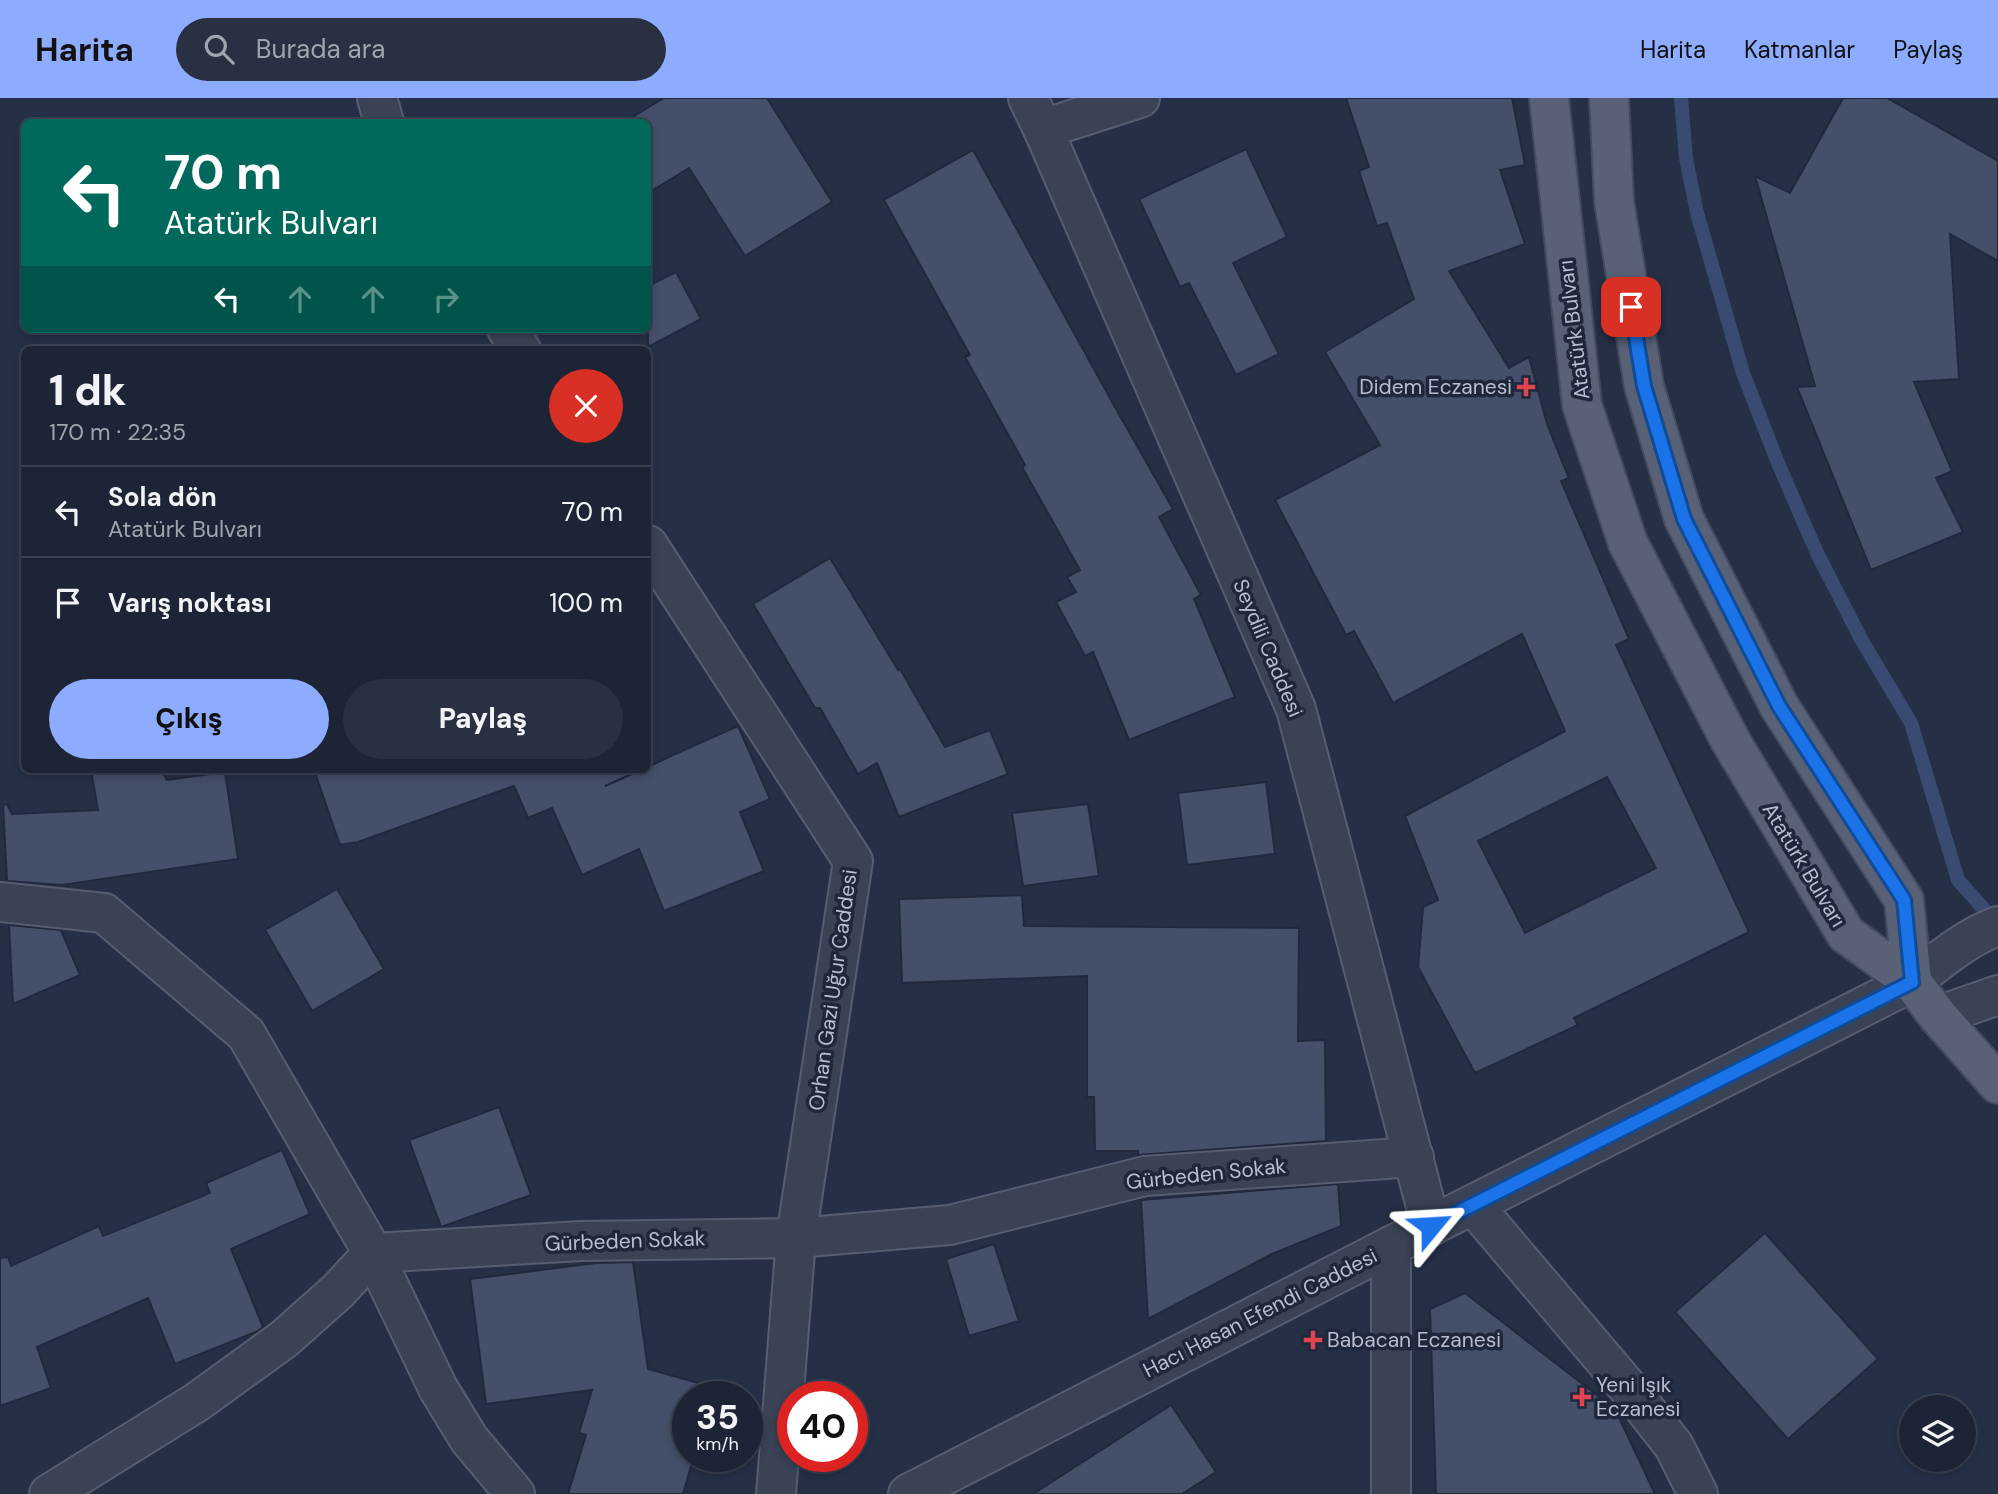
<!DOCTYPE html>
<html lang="tr">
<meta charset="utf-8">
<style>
:root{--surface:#1c2435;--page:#293041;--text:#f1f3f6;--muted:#a0a4ad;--line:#3a4150;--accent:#8dacff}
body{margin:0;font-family:"DM Sans",sans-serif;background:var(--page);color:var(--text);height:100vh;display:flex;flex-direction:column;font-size:26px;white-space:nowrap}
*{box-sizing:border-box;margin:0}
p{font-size:23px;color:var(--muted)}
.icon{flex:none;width:38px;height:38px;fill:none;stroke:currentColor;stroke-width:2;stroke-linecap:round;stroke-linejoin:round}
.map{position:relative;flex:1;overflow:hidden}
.panel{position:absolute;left:21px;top:248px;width:630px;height:427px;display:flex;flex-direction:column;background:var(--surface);border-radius:10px;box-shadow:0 4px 10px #0003,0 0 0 2px var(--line)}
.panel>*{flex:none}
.guide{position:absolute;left:21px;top:21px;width:630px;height:214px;border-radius:10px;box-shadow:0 4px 10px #0003,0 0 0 2px var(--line);background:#00695c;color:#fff;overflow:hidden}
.buttons{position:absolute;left:1899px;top:1297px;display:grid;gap:14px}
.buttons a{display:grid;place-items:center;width:77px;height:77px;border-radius:50%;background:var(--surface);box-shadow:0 4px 10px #0003,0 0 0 2px var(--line);font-size:35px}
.speed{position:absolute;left:672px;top:1283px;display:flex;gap:14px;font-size:35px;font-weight:700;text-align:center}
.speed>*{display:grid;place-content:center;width:91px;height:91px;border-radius:50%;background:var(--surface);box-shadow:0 4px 10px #0003,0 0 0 2px var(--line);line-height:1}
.speed small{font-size:18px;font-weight:400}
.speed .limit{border:10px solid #d22;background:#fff;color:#111}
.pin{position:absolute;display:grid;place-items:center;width:60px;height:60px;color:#fff;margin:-30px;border-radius:14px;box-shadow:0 4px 10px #0006}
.me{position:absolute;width:77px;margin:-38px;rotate:63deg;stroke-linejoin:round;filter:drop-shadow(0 0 5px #0008)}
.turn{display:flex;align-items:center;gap:24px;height:147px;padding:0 28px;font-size:32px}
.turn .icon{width:91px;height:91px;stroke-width:2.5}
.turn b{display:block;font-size:49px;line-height:60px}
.lanes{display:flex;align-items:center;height:66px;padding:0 28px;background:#0003;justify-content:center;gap:35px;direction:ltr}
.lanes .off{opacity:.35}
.round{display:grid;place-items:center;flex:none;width:74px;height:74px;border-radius:37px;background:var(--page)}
.head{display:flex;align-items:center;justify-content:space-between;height:119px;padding:0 28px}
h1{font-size:42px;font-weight:800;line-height:52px}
.primary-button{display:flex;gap:14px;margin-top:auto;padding:14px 28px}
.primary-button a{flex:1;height:80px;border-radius:42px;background:var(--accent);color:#111;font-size:28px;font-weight:800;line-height:80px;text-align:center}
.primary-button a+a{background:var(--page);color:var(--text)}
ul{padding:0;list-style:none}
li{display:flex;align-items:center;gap:21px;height:91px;padding:0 28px;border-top:2px solid var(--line)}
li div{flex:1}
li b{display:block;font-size:26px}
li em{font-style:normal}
header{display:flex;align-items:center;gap:42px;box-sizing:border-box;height:98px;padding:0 35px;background:var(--accent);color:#111}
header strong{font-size:33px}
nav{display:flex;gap:38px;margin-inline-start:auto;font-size:24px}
.search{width:490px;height:63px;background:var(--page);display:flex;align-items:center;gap:18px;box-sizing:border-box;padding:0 24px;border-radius:38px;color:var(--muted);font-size:26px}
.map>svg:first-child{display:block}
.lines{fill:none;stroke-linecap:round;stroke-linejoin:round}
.stream{stroke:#394b70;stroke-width:14}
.building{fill:#444f69;stroke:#20293d;stroke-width:2;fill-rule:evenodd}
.minor-casing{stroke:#565d70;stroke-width:42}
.major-casing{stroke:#444b5f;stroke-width:42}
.minor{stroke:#3a4256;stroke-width:38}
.major{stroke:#586176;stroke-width:38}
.route-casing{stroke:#114b97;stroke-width:18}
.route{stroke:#1a73e8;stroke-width:12}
.health-dot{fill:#e0444e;stroke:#1e273b;stroke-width:2.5}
.labels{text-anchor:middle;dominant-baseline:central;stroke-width:7;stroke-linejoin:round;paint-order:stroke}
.street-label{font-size:21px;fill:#b8becf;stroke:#1e273b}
.poi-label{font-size:21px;fill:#b8becf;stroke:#1e273b;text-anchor:start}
</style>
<header>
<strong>Harita</strong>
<div class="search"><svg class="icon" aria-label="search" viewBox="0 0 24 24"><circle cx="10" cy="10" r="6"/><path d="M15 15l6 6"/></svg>Burada ara</div>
<nav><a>Harita</a><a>Katmanlar</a><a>Paylaş</a></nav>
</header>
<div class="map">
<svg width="1998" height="1396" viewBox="0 0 1998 1396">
<rect width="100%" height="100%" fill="#253047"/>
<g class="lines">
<!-- stream -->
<path class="stream" d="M 1681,0 L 1686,60 L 1697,115 L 1743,275 L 1778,365 L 1817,455 L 1861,541 L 1911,625 L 1958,782 L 1997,826"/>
</g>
<!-- building -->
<g class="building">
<path d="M 664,0 L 767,0 L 832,104 L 745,158 L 689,70 L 648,95 L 648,24 L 638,24 L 634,18 Z"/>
<path d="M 1346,0 L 1512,0 L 1525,67 L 1500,72 L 1525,146 L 1449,173 L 1509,270 L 1529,259 L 1547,326 L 1569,380 L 1561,383 L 1629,541 L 1616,547 L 1749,834 L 1574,920 L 1578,927 L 1475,975 L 1418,869 L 1423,809 L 1438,802 L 1405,718 L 1565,633 L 1522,536 L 1393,605 L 1354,533 L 1346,537 L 1275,402 L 1380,347 L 1325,254 L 1414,201 L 1387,125 L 1377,128 L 1359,73 L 1369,69 ZM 1607,679 L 1656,770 L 1525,835 L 1478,743 Z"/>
<path d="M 1843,0 L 1887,0 L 1998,63 L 1998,163 L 1950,136 L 1959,281 L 1914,284 L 1952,373 L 1936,380 L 1963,434 L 1871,472 L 1797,289 L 1815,288 L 1755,78 L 1790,95 Z"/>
<path d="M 1246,51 L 1287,139 L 1233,165 L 1279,256 L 1236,277 L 1189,185 L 1180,189 L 1139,101 Z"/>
<path d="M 973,52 L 1116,311 L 1173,411 L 1159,419 L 1201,497 L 1194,501 L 1235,599 L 1129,642 L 1093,554 L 1085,558 L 1056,504 L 1076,494 L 1067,479 L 1080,472 L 1022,369 L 1025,367 L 965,259 L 970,257 L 884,102 Z"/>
<path d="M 676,174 L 701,221 L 648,249 L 648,188 Z"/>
<path d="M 830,460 L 898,572 L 900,571 L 945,649 L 990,632 L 1008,676 L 899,719 L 877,665 L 858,676 L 820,610 L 815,610 L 753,506 Z"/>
<path d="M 738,628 L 770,701 L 740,714 L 764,773 L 664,813 L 639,751 L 582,777 L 552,710 L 528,720 L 514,688 L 358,744 L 340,747 L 314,672 L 640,672 L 605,688 L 641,672 L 648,672 L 648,669 L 673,657 Z"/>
<path d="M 91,672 L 161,672 L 167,682 L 225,674 L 238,761 L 62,787 L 7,783 L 3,707 L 7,706 L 12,716 L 98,712 Z"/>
<path d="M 1266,684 L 1275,756 L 1187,767 L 1178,695 Z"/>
<path d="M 1088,706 L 1099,778 L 1023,788 L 1012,715 Z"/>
<path d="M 337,791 L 384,871 L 312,913 L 265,832 Z"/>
<path d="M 1022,797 L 1024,828 L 1299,830 L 1298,943 L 1325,942 L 1326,1043 L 1138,1057 L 1138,1053 L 1095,1053 L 1094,999 L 1087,999 L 1087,878 L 902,885 L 899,801 Z"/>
<path d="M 9,827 L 61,832 L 80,877 L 13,906 Z"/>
<path d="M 499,1009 L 531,1097 L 441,1129 L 409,1042 Z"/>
<path d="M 282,1052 L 310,1116 L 231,1151 L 263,1229 L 258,1233 L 175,1266 L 148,1200 L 37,1249 L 51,1290 L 0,1308 L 0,1160 L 8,1159 L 11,1168 L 99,1128 L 103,1138 L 210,1095 L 206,1085 Z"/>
<path d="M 1338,1086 L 1341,1128 L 1272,1156 L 1148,1221 L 1141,1102 Z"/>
<path d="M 1765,1135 L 1878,1261 L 1788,1341 L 1675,1214 Z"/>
<path d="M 994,1146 L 1019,1223 L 969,1238 L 946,1161 Z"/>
<path d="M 633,1164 L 648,1271 L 713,1289 L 711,1298 L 688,1298 L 688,1358 L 694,1358 L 683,1396 L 568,1396 L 586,1337 L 579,1335 L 592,1292 L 486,1306 L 470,1181 L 596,1165 Z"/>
<path d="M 1465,1195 L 1615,1311 L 1655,1396 L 1436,1396 L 1430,1211 Z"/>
<path d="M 1171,1307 L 1216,1374 L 1182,1396 L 1033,1396 Z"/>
</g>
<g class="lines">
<!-- minor casing -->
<g class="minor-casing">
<g id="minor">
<path d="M 377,0 L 384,24"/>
<path d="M 1028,0 L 1043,31 L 1296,611 L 1431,1128"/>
<path d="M 1043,31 L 1140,0"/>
<path d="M 507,231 L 521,252"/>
<path d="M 648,447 L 853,763 L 796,1140 L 776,1396"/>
<path d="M 0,804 L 104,815 L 246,936 L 373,1155 L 581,1143 L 796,1140 L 950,1127 L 1145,1078 L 1414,1059"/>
<path d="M 1938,918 L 1998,897"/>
<path d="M 1473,1107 L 1630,1292 L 1674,1348 L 1698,1396"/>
<path d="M 1391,1148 L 1391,1396"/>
<path d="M 49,1396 L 197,1304 L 284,1241 L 338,1193 L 373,1155 L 438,1290 L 469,1341 L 515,1396"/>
<path d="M 908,1396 L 1391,1148 L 1912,884 C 1939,863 1965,840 1998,828"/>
</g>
</g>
<!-- major casing -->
<g class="major-casing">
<g id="major">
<path d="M 1549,0 L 1582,307 L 1628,445 L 1730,642 L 1846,836 L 1912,884 L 1938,918 L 1998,986"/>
<path d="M 1609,0 L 1614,103 L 1644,288 L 1684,421 L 1779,608 L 1904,802 L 1912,884"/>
</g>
</g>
<!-- minor -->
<use href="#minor" class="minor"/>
<!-- major -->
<use href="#major" class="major"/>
</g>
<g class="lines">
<!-- route casing -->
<g class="route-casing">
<path id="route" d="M 1431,1128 L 1912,884 L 1904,802 L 1779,608 L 1684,421 L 1644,288 L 1631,209"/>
</g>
<!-- route -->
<use href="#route" class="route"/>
</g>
<!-- markers -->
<g class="health-dot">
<path d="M1522.5 278.5h7v7h7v7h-7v7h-7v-7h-7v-7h7z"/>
<path d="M1309.5 1231.5h7v7h7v7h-7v7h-7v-7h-7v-7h7z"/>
<path d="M1578.5 1288.5h7v7h7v7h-7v7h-7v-7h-7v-7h7z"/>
</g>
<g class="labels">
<!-- street labels -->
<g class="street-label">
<text transform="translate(1574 232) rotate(-97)">Atatürk Bulvarı</text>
<text transform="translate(1268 550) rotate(67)">Seydili Caddesi</text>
<text transform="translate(1804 767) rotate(59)">Atatürk Bulvarı</text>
<text transform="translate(833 892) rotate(-82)">Orhan Gazi Uğur Caddesi</text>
<text transform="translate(1206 1076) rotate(-6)">Gürbeden Sokak</text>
<text transform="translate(625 1143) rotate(-2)">Gürbeden Sokak</text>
<text transform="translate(1260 1215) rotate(-27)">Hacı Hasan Efendi Caddesi</text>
</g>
<!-- poi labels -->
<g class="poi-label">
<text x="1512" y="289" text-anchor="end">Didem Eczanesi</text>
<text x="1327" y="1242">Babacan Eczanesi</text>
<text x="1596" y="1287">Yeni Işık<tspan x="1596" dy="24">Eczanesi</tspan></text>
</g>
</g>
</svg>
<div class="buttons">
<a><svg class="icon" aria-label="layers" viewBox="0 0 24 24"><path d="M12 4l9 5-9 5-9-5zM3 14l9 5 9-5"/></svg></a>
</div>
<div class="speed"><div>35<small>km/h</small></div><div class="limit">40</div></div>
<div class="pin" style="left:1631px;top:209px;background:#d93025"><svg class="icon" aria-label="arrive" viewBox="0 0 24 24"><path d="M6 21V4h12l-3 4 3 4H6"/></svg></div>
<svg class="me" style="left:1431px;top:1128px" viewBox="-20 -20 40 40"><path d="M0-17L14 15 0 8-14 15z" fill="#1a73e8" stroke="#fff" stroke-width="4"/></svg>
<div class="guide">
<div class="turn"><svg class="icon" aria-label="left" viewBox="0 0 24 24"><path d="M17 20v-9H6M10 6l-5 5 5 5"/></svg><div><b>70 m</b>Atatürk Bulvarı</div></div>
<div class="lanes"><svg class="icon" aria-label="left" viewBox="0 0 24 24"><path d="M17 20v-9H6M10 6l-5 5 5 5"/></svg><svg class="icon off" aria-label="ahead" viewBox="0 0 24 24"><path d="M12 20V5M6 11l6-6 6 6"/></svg><svg class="icon off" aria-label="ahead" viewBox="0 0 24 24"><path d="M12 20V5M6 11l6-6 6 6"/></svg><svg class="icon off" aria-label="right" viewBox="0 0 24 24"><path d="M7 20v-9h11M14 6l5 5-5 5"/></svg></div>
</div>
<section class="panel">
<div class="head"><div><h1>1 dk</h1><p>170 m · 22:35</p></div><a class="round" style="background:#d93025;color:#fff"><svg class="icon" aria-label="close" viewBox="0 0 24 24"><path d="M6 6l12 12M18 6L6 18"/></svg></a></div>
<ul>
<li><svg class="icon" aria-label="left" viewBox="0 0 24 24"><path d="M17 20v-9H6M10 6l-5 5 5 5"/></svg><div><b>Sola dön</b><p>Atatürk Bulvarı</p></div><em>70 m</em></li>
<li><svg class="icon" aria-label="arrive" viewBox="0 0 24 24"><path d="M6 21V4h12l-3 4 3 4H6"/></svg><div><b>Varış noktası</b></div><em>100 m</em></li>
</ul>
<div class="primary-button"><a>Çıkış</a><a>Paylaş</a></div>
</section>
</div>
